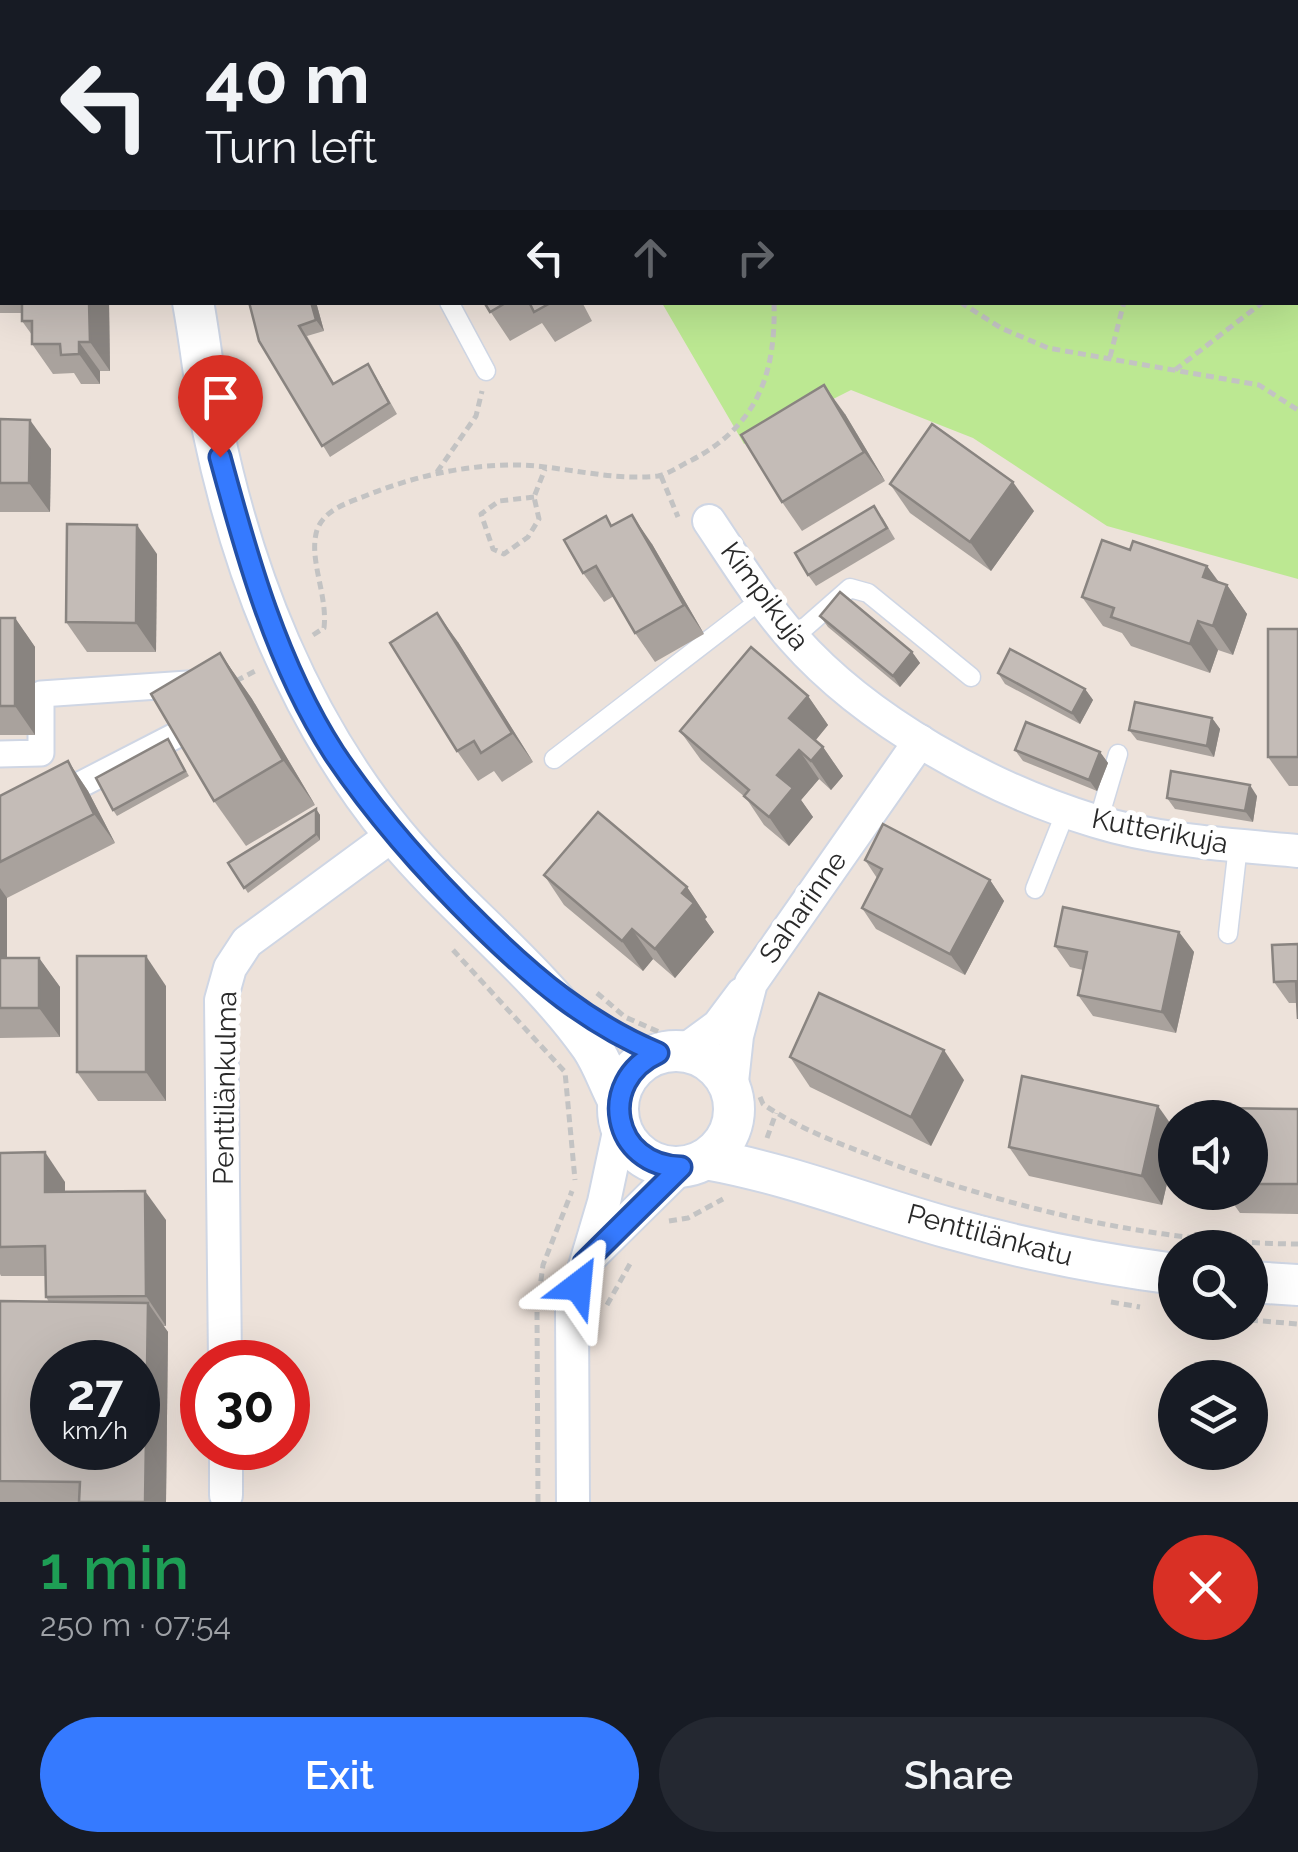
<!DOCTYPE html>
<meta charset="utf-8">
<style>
:root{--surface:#171b24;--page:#242831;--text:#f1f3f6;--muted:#9ea1a6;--accent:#357aff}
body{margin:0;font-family:Raleway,sans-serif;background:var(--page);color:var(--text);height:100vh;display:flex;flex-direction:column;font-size:38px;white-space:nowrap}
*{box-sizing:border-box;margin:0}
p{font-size:32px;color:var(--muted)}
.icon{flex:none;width:55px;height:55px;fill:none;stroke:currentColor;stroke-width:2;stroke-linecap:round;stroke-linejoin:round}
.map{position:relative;height:1502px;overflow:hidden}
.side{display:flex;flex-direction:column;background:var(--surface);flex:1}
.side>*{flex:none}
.top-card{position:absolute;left:0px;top:0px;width:1300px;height:305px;box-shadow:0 10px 40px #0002;background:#171b24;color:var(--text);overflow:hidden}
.controls{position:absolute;left:1158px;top:1100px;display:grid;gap:20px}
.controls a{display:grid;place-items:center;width:110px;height:110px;border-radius:50%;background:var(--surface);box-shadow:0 10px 40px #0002;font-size:50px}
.speed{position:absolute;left:30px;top:1340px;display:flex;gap:20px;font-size:50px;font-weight:700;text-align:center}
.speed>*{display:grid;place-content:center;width:130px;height:130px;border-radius:50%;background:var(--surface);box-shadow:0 10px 40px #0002;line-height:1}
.speed small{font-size:25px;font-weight:400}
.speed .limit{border:15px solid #d22;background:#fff;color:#111}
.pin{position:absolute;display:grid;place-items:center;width:85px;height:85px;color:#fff;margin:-102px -42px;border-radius:50% 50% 50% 0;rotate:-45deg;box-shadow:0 0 10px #0007}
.pin .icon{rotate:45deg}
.me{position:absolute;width:110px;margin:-55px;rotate:29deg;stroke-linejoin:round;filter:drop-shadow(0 0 8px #0008)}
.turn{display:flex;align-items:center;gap:35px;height:210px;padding:0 40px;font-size:45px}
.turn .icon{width:130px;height:130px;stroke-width:2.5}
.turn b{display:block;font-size:70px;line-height:85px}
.lanes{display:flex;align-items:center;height:95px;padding:0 40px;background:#0003;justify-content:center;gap:50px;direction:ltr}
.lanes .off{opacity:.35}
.round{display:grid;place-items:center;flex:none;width:105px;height:105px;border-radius:52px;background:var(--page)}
.summary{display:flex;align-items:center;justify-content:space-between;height:170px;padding:0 40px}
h1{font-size:60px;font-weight:600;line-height:75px;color:#1e9e55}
.cta{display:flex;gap:20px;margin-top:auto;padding:20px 40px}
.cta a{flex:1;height:115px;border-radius:60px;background:var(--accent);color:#fff;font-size:40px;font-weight:600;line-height:115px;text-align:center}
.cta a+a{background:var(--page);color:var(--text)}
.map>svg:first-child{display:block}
.green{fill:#bce892}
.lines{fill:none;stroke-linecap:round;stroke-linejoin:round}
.service-casing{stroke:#cfd6e4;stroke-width:21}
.pedestrian-casing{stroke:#cfd6e4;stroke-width:29}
.minor-casing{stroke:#cfd6e4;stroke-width:36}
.tertiary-casing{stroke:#cfd6e4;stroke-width:44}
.path{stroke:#c3c3c3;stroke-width:5;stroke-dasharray:8 5;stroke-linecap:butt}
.service{stroke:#fff;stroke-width:18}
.pedestrian{stroke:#fff;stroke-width:25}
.minor{stroke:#fff;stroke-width:32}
.tertiary{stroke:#fff;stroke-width:40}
.wall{fill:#a9a29d}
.shaded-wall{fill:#898480}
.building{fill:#c4bcb7;stroke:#898480;stroke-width:2.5;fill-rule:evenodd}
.route-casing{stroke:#224fa6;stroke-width:25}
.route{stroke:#357aff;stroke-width:18}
.labels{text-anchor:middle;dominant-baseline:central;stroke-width:10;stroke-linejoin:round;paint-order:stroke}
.street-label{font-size:28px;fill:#292929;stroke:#fff}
</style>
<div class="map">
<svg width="1298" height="1502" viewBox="0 0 1298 1502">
<rect width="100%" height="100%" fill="#ede2da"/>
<!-- green -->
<path class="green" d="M 476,0 L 1298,0 L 1298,579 L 1107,526 L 973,438 L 851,390 L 744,444 L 662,303 L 1298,302 L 1298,2 Z"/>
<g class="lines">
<!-- service casing -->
<g class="service-casing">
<g id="service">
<path d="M 449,302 L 486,371"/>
<path d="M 793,638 L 850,588 L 868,593 L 971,677"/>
<path d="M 554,759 L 762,599"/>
<path d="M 1098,822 L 1118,754"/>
<path d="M 1035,889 L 1066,811"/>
<path d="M 1228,934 L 1238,846"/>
</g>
</g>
<!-- pedestrian casing -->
<g class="pedestrian-casing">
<g id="pedestrian">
<path d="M 0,754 L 41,753 L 41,694 L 202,683"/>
<path d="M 0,826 L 204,721"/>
</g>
</g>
<!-- minor casing -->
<g class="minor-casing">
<g id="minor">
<path d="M 709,521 C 736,561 761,602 793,638 C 867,722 990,789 1095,821 C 1159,841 1232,845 1298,851"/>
<path d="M 684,1051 L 718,1026 L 742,994"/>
<path d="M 731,1091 L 737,1036 L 751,983 L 920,741"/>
<path d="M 591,1256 L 681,1167"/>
<path d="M 225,1362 L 221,1000 L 230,968 L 247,942 L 394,834"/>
<path d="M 226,1448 L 226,1495"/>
<path d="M 573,1502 L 572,1310 L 604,1202 L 620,1127"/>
</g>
</g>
<!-- tertiary casing -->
<g class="tertiary-casing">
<g id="tertiary">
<path d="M 193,2 L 194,0"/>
<path d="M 193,302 C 201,345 205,388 213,430 C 243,575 300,720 395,835 C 456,909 535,967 591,1046 C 602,1062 609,1083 618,1100"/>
<circle cx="676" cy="1109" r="58"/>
<path d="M 706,1159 C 790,1174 867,1205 949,1228 C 1024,1249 1099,1264 1175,1274"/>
<path d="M 1250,1282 L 1298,1285"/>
</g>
</g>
<!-- path -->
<g class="path">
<path d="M 671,0 L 672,2"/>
<path d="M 865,0 L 867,2"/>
<path d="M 1080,0 L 1086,2"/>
<path d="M 1006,2 L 1009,0"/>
<path d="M 1243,2 L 1276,0"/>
<path d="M 1298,57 L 1298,56"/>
<path d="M 1298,88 L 1298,89"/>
<path d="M 960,302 L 1001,328 L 1048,348 L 1259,385 L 1298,410"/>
<path d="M 1110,357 L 1124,302"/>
<path d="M 1175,370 L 1263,302"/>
<path d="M 437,472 L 476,416 L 482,391"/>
<path d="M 661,476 L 678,517"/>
<path d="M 534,497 L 499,501 L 481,514 L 493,549 L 504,554 L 528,537 L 539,519 L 534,497 L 545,469"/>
<path d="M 313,635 L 324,628 C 328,595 308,559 317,530 C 324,510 347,503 365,496 C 414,476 468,464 521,465 C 567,467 611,481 658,476 C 669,474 681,465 692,460 C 758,425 776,373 774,302"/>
<path d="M 236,681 L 257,670"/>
<path d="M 453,950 L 565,1072 L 575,1180"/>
<path d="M 597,993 L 625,1017 L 659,1032"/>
<path d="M 760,1097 L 763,1104 C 802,1131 844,1145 887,1162 C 1019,1211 1157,1243 1298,1244"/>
<path d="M 767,1138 L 776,1113"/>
<path d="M 669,1221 L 688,1218 L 723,1199"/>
<path d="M 1111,1302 L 1140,1307"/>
<path d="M 607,1305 L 631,1262"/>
<path d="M 1250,1320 L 1298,1324"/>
<path d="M 538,1502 L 537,1309 L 543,1265 L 572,1191"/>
</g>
<!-- service -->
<use href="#service" class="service"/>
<!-- pedestrian -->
<use href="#pedestrian" class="pedestrian"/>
<!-- minor -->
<use href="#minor" class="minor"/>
<!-- tertiary -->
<use href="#tertiary" class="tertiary"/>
</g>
<!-- wall -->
<g class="wall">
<path d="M 0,0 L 2,2 L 2,97 L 0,97 Z"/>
<path d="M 0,211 L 2,212 L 2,302 L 109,302 L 110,371 L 100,371 L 100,384 L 81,384 L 74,373 L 53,374 L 32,344 L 32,335 L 22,321 L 22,313 L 0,313 Z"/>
<path d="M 316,302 L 324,331 L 307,336 L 334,383 L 375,375 L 397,414 L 330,457 L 259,341 Z"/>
<path d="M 484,302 L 582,302 L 592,321 L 555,342 L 542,323 L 510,341 Z"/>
<path d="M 845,414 L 885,481 L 802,531 L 782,502 Z"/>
<path d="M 0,419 L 51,449 L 50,512 L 0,512 Z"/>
<path d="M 890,484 L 1034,511 L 991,571 L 910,513 Z"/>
<path d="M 882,517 L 895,539 L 816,586 L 808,575 Z"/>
<path d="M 612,526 L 652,544 L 704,634 L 655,662 L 635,633 L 614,596 L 604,602 L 583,573 Z"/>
<path d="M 1130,550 L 1207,566 L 1219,582 L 1227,585 L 1247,614 L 1233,655 L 1218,650 L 1210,673 L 1131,646 L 1122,633 L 1103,626 L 1082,597 Z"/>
<path d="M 157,554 L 156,652 L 87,652 L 66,622 Z"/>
<path d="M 820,616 L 912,652 L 920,663 L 900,687 L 828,627 Z"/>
<path d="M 0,618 L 15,618 L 35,647 L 35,735 L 0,735 Z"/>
<path d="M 1298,629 L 1298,786 L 1289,786 L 1268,757 Z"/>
<path d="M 458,642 L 533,762 L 502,782 L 494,771 L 478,781 L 457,751 Z"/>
<path d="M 220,653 L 252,699 L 315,805 L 246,846 L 214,801 Z"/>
<path d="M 998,673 L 1085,689 L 1093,700 L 1080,724 L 1005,684 Z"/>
<path d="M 808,696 L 828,725 L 815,741 L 823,747 L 843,776 L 831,790 L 819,779 L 801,800 L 813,817 L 789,846 L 764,825 L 746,798 L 701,760 L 680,731 Z"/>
<path d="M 1212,718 L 1220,729 L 1214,757 L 1137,740 L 1129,730 Z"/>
<path d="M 168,739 L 189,776 L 117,816 L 113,810 Z"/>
<path d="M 1015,750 L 1100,752 L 1108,763 L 1097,791 L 1023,761 Z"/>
<path d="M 68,761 L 88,791 L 115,843 L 7,898 L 7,958 L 39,958 L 60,987 L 60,1037 L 0,1038 L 0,796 Z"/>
<path d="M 1257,796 L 1253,822 L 1175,809 L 1167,798 Z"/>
<path d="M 316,809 L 320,815 L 320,840 L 248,893 L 228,863 Z"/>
<path d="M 865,860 L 990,880 L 1004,901 L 965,975 L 876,929 L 862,908 L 877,878 Z"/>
<path d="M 544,875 L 687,887 L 707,917 L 705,919 L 714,932 L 675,978 L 653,959 L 643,971 L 564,905 Z"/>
<path d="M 1179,932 L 1194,952 L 1176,1033 L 1093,1016 L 1078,995 L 1083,970 L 1070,967 L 1055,946 Z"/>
<path d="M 1298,944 L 1297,1003 L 1289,1003 L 1274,982 Z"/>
<path d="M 166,986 L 166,1101 L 98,1101 L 77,1072 Z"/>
<path d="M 790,1057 L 964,1080 L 931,1146 L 810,1087 Z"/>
<path d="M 1298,1109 L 1298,1214 L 1240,1213 L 1225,1192 L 1250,1192 L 1250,1118 Z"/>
<path d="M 1175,1130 L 1175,1149 L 1162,1205 L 1029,1176 L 1009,1147 Z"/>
<path d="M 0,1153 L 65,1182 L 65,1191 L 166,1220 L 166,1326 L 163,1326 L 168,1332 L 166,1502 L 0,1502 L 0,1301 L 49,1302 L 46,1297 L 46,1276 L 1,1276 L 0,1274 Z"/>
</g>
<!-- shaded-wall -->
<g class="shaded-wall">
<path d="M 0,41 L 2,44 L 2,78 L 0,75 Z"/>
<path d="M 89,302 L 109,302 L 110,371 L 90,342 Z"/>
<path d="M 311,302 L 316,302 L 324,331 L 316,320 Z"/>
<path d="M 79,342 L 100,371 L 100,384 L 79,354 Z"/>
<path d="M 824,385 L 845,414 L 885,481 L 864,452 Z"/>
<path d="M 30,420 L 51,449 L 50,512 L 29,483 Z"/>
<path d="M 1013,482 L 1034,511 L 991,571 L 970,542 Z"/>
<path d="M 632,515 L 652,544 L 704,634 L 684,605 Z"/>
<path d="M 137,525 L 157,554 L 156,652 L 136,623 Z"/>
<path d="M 1207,566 L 1225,591 L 1227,585 L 1247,614 L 1233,655 L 1213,626 L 1203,577 Z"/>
<path d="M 437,613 L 458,642 L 533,762 L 512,733 Z"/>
<path d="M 15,618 L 35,647 L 35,735 L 15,706 Z"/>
<path d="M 1198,621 L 1218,650 L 1210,673 L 1190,644 Z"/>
<path d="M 912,652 L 920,663 L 900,687 L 893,676 Z"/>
<path d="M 220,653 L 252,699 L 315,805 L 283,760 Z"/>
<path d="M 1085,689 L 1093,700 L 1080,724 L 1072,713 Z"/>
<path d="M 808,696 L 828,725 L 810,747 L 789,718 Z"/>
<path d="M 1212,718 L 1220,729 L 1214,757 L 1207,746 Z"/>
<path d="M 823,747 L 843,776 L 831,790 L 811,761 Z"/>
<path d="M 799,750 L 819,779 L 801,800 L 813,817 L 789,846 L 769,817 L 777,775 Z"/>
<path d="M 1100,752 L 1108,763 L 1097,791 L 1089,780 Z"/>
<path d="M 68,761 L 88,791 L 115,843 L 94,814 Z"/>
<path d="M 1250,785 L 1257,796 L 1253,822 L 1245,811 Z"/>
<path d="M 316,809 L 320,815 L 320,840 L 316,834 Z"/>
<path d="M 990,880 L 1004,901 L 965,975 L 950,954 Z"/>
<path d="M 687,887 L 707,917 L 705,919 L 714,932 L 675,978 L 655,949 L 682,893 Z"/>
<path d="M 0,888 L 7,898 L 7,987 L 0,977 Z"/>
<path d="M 632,929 L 653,959 L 643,971 L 622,941 Z"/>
<path d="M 1179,932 L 1194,952 L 1176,1033 L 1162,1012 Z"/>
<path d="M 146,956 L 166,986 L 166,1101 L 146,1072 Z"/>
<path d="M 39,958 L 60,987 L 60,1037 L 39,1008 Z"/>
<path d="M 944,1050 L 964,1080 L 931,1146 L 911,1117 Z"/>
<path d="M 1158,1106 L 1175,1130 L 1175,1149 L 1162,1205 L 1142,1176 Z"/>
<path d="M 45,1152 L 65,1182 L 65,1221 L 45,1192 Z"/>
<path d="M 145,1191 L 166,1220 L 166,1326 L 146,1296 Z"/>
<path d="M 148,1303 L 168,1332 L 166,1502 L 145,1502 Z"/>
</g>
<!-- building -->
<g class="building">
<path d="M 0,0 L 11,0 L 11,2 L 2,2 L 2,34 L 0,34 Z"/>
<path d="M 0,211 L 2,211 L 1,284 L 0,284 Z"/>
<path d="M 22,302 L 89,302 L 90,342 L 79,342 L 79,354 L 61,355 L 60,344 L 32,344 L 32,321 L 22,321 Z"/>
<path d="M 249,302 L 311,302 L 316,320 L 299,326 L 333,384 L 368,364 L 389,403 L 322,446 L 259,341 Z"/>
<path d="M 484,302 L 507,302 L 490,312 Z"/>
<path d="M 529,302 L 552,302 L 534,312 Z"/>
<path d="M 824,385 L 864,452 L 782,502 L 741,435 Z"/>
<path d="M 0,419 L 30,420 L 29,483 L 0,483 Z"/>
<path d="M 932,424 L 1013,482 L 970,542 L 890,484 Z"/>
<path d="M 874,506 L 887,528 L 808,575 L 795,553 Z"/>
<path d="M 632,515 L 684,605 L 635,633 L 596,566 L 583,573 L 564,540 L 606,516 L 611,526 Z"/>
<path d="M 67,524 L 137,525 L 136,623 L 66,622 Z"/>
<path d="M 1102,540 L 1130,550 L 1133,541 L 1207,566 L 1203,577 L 1227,585 L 1213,626 L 1198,621 L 1190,644 L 1111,617 L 1114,608 L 1082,597 Z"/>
<path d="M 840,592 L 912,652 L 893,676 L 820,616 Z"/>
<path d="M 437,613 L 512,733 L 481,753 L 474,741 L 457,751 L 390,643 Z"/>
<rect x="0" y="618" width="15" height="88"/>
<rect x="1268" y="629" width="30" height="128"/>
<path d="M 751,647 L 808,696 L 789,718 L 823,747 L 811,761 L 799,750 L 777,775 L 793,788 L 769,817 L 744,796 L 749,790 L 680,731 Z"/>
<path d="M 1010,649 L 1085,689 L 1072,713 L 998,673 Z"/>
<path d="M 220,653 L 283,760 L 214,801 L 151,694 Z"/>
<path d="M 1135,702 L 1212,718 L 1207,746 L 1129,730 Z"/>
<path d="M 1026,722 L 1100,752 L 1089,780 L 1015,750 Z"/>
<path d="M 168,739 L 185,771 L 113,810 L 96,778 Z"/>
<path d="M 68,761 L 94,814 L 0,862 L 0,796 Z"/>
<path d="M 1171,771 L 1250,785 L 1245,811 L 1167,798 Z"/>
<path d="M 316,809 L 316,834 L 244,888 L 228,863 Z"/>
<path d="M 598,812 L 687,887 L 682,893 L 694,903 L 655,949 L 632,929 L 622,941 L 544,875 Z"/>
<path d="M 883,824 L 990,880 L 950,954 L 862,908 L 882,869 L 865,860 Z"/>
<path d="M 1063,907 L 1179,932 L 1162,1012 L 1078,995 L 1087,952 L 1055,946 Z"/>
<path d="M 1298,944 L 1298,1019 L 1296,981 L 1274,982 L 1272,945 Z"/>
<rect x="77" y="956" width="69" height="116"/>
<rect x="0" y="958" width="39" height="50"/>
<path d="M 819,993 L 944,1050 L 911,1117 L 790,1057 Z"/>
<path d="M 1022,1076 L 1158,1106 L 1142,1176 L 1009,1147 Z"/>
<path d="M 1220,1108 L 1298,1109 L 1298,1184 L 1250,1184 L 1250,1118 L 1220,1118 Z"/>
<path d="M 45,1152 L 45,1192 L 145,1191 L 146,1296 L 46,1297 L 45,1246 L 0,1247 L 0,1153 Z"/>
<path d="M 0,1301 L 148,1303 L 145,1502 L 79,1502 L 80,1482 L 0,1481 ZM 52,1362 L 138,1362 L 138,1448 L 52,1448 Z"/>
</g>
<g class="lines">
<!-- route casing -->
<g class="route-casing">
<path id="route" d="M 220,457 C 247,557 277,665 334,753 C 376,816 427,873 481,926 C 534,978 588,1024 658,1053 C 596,1081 612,1166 681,1167 L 584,1263 L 578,1286"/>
</g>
<!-- route -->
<use href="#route" class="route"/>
</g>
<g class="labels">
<!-- street labels -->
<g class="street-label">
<text transform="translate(765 596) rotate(53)">Kimpikuja</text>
<text transform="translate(1160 831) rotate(11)">Kutterikuja</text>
<text transform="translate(803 907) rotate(-55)">Saharinne</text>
<text transform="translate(225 1088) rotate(-89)">Penttilänkulma</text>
<text transform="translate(990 1235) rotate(15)">Penttilänkatu</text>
</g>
</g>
</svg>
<div class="controls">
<a><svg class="icon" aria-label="sound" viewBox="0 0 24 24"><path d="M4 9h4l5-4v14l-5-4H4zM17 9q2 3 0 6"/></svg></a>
<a><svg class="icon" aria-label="search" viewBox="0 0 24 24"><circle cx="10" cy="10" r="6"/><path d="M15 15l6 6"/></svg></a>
<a><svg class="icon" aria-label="layers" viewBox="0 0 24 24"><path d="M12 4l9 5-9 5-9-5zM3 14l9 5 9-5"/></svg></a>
</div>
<div class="speed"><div>27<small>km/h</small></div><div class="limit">30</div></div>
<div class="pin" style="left:220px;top:457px;background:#d93025"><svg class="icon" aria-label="arrive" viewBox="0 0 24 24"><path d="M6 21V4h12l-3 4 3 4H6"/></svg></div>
<svg class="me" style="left:578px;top:1286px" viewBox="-20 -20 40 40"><path d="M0-17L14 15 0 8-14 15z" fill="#357aff" stroke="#fff" stroke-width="4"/></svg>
<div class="top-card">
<div class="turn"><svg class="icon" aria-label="left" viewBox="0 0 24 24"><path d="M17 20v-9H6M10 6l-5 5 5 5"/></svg><div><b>40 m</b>Turn left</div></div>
<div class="lanes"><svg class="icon" aria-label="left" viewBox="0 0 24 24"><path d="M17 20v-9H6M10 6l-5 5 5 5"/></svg><svg class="icon off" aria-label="ahead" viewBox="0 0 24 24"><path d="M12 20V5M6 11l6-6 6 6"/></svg><svg class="icon off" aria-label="right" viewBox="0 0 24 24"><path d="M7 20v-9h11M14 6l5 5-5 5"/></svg></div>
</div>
</div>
<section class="side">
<div class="summary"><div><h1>1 min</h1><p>250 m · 07:54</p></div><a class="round" style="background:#d93025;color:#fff"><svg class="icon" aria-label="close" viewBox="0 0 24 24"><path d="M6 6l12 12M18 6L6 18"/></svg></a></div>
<div class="cta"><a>Exit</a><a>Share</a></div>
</section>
